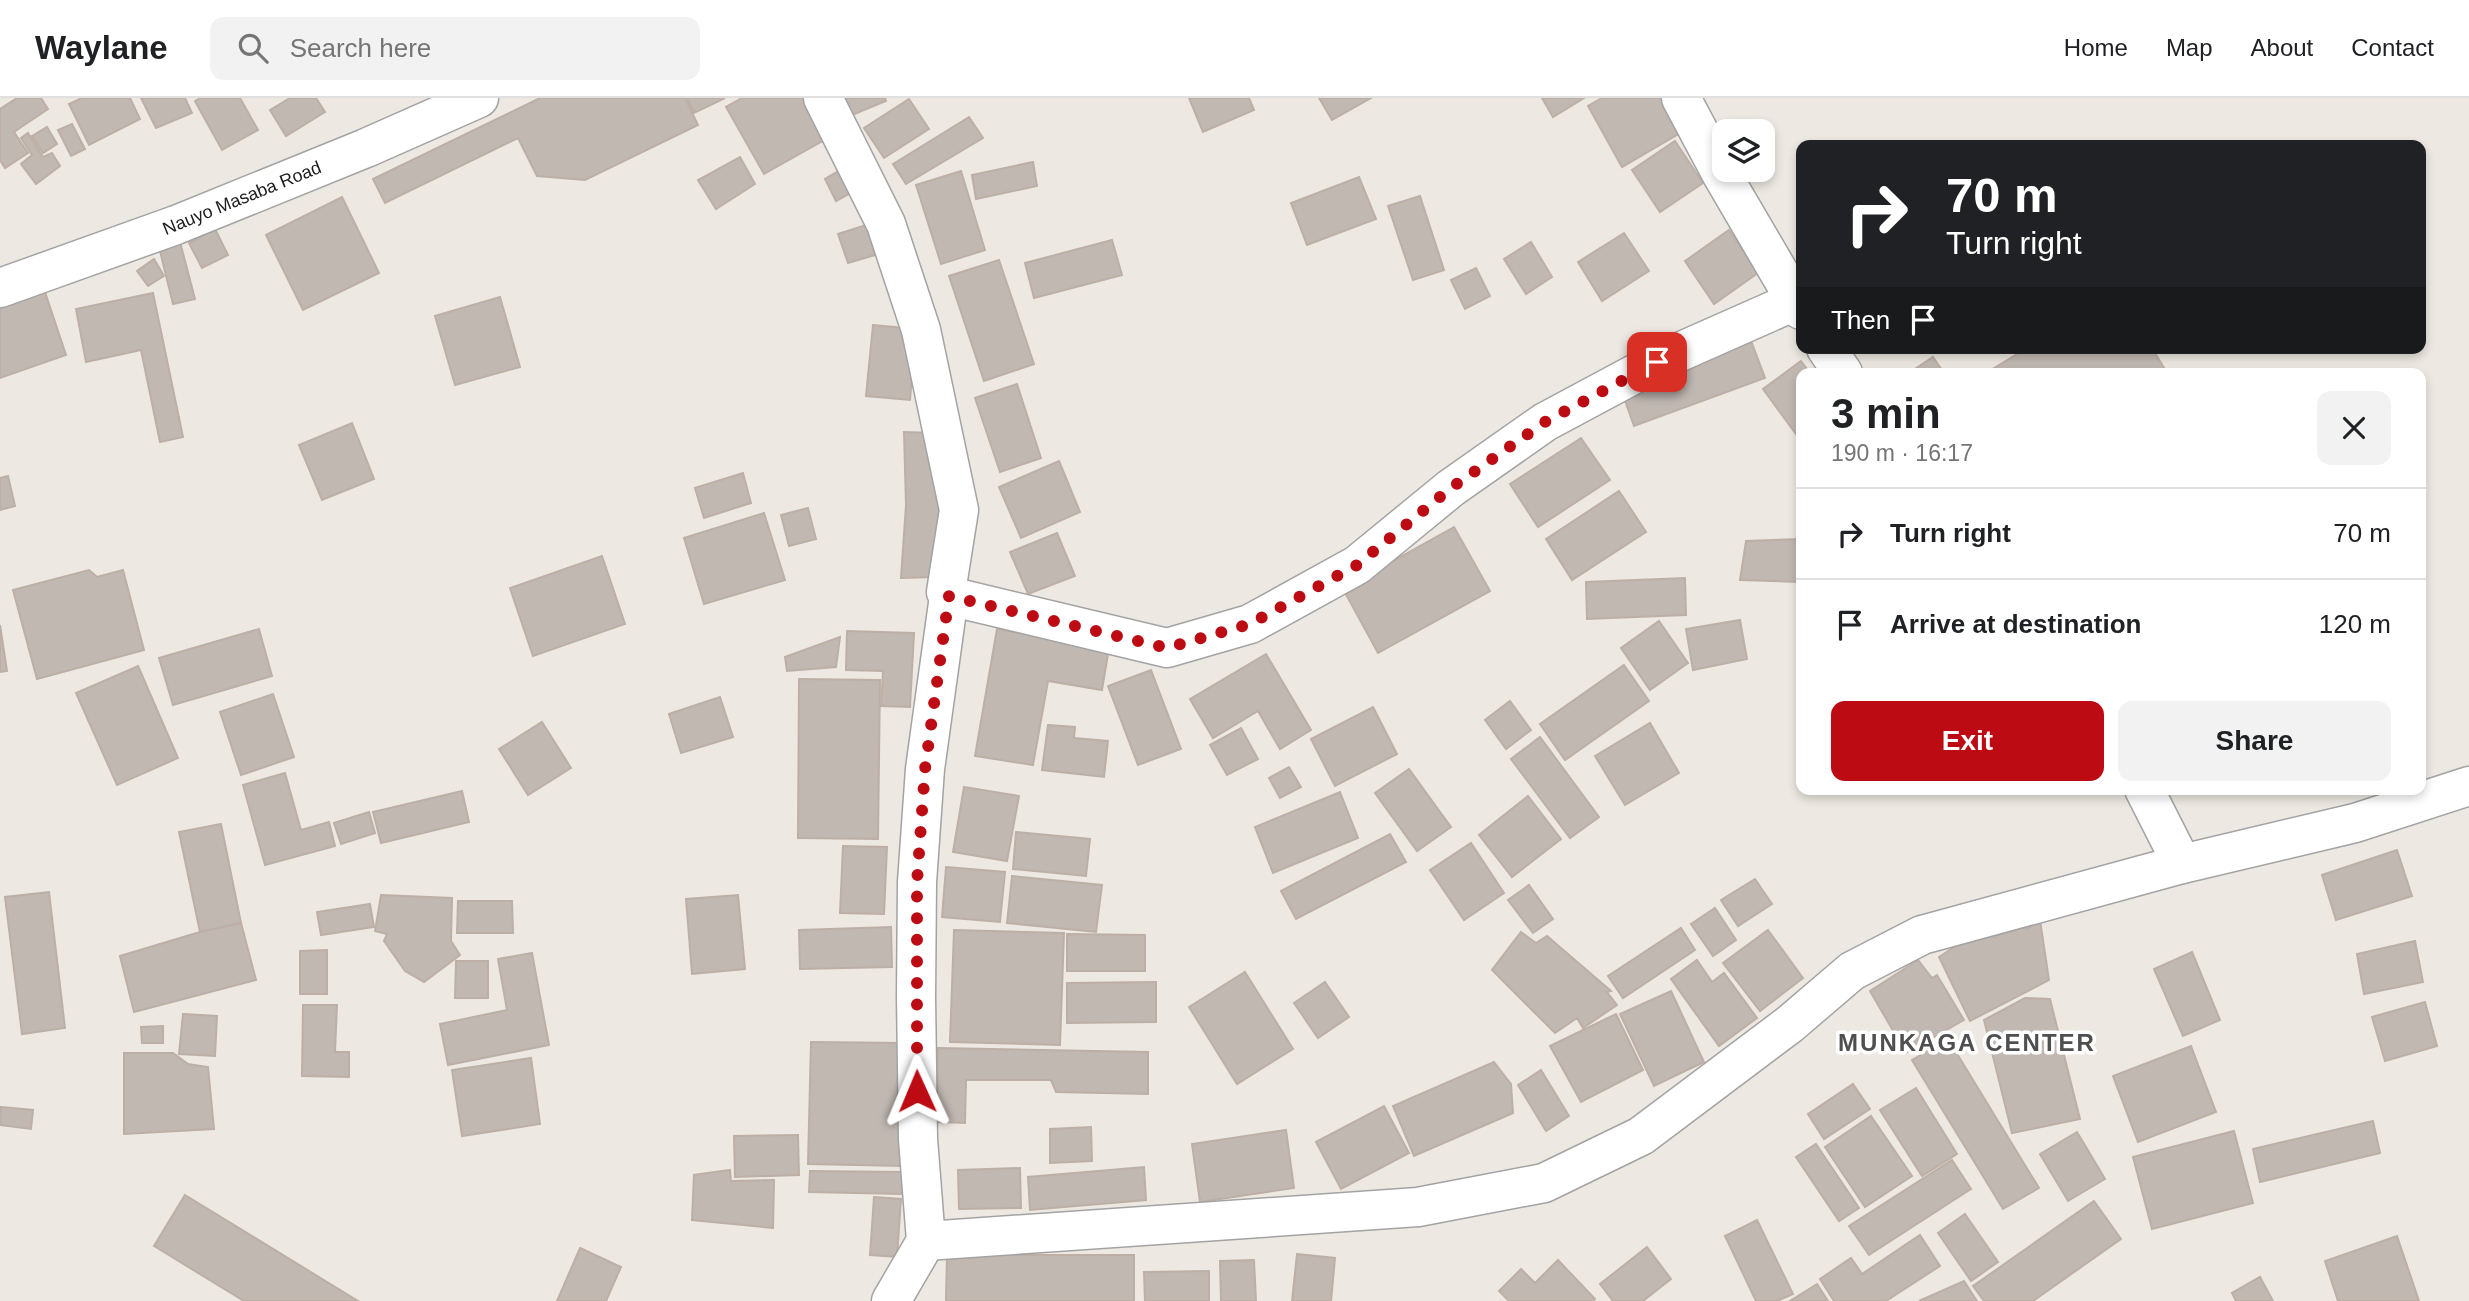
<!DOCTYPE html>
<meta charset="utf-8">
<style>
:root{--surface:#fff;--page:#f2f2f2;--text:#202124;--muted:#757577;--line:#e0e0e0;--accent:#bc0b12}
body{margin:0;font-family:Arial,sans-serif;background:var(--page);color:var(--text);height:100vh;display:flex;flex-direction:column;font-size:26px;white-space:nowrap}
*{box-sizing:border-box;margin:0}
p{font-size:23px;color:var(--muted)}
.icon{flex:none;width:38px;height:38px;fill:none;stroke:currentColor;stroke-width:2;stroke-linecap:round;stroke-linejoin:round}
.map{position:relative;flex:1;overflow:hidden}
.panel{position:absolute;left:1796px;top:270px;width:630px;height:427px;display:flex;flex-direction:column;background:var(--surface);border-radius:14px;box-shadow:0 4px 10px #0003}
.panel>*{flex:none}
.banner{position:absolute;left:1796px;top:42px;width:630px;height:214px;border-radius:14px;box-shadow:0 4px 10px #0003;background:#202124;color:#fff;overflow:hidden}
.controls{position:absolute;left:1712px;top:21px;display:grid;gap:14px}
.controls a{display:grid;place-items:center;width:63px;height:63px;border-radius:14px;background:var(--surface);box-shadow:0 4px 10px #0003;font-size:35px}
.pin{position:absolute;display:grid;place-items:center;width:60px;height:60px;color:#fff;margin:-30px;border-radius:14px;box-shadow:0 4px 10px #0006}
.me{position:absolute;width:77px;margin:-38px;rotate:359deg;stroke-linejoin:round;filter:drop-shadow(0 0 5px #0008)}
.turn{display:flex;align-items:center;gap:24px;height:147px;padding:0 35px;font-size:32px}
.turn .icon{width:91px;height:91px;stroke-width:2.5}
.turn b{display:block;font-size:49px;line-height:60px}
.then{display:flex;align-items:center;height:66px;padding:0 35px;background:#0003;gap:14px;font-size:26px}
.round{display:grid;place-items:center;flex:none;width:74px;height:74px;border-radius:14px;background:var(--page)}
.headline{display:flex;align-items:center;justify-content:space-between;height:119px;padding:0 35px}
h1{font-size:42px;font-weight:800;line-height:52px}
.cta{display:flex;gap:14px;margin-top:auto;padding:14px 35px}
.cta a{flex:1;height:80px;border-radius:14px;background:var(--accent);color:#fff;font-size:28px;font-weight:800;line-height:80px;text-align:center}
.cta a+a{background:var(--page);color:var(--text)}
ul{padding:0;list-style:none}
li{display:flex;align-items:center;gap:21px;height:91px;padding:0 35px;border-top:2px solid var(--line)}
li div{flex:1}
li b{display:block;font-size:26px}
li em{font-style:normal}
header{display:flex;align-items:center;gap:42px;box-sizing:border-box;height:98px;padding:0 35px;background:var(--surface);border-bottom:2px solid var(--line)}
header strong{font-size:33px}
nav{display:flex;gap:38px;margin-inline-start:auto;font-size:24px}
.search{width:490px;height:63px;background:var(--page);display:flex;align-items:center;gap:18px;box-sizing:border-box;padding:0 24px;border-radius:14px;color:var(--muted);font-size:26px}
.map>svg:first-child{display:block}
.building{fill:#c1b8b2;stroke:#bdafa5;stroke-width:2}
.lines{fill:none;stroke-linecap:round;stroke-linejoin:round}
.minor-casing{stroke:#a3a3a3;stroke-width:41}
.minor{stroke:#fff;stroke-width:38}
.route{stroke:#bc0b12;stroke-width:12;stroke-dasharray:0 21.6}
.labels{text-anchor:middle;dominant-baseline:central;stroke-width:7;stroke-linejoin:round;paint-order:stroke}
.street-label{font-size:18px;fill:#1c1c1c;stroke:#fff}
.district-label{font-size:24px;font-weight:bold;letter-spacing:2px;fill:#4f4f4f;stroke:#fff}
</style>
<header>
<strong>Waylane</strong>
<div class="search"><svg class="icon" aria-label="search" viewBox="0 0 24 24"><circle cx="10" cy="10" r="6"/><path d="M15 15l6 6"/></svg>Search here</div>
<nav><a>Home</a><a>Map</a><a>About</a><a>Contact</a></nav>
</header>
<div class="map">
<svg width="2469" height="1203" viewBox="0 0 2469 1203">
<rect width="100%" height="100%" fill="#ede9e2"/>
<!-- building -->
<g class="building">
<path d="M 17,0 L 41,0 L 48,11 L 14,34 L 28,55 L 5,70 L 0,62 L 0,11 Z"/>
<path d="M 82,0 L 130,0 L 140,21 L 89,47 L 69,6 Z"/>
<path d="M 141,0 L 185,0 L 192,15 L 156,30 Z"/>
<path d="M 200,0 L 240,0 L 258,32 L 222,52 L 195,3 Z"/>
<path d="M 290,0 L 316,0 L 325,14 L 286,38 L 270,12 Z"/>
<path d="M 540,0 L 685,0 L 698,27 L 585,82 L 537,78 L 518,40 L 385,105 L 373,81 Z"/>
<path d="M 687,0 L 725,0 L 694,15 Z"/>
<path d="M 742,0 L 812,0 L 833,37 L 764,76 L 726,9 Z"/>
<path d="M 837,0 L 885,0 L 886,3 L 845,20 Z"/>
<path d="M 1189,0 L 1249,0 L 1254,12 L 1203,34 Z"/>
<path d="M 1319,0 L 1371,0 L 1332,22 Z"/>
<path d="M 1542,0 L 1584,0 L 1553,19 Z"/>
<path d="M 1602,0 L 1662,0 L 1682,34 L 1622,69 L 1588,8 Z"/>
<path d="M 909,1 L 929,31 L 884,60 L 864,30 Z"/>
<path d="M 969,19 L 983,40 L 906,86 L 893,66 Z"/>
<path d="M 72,26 L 85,51 L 71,58 L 58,32 Z"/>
<path d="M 47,29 L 57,46 L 43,55 L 32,38 Z"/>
<path d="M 28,35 L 43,59 L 52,55 L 60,68 L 36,86 L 21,66 L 32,57 L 21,40 Z"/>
<path d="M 1675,43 L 1703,85 L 1660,114 L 1632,72 Z"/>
<path d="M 740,59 L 755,86 L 716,111 L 698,82 Z"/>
<path d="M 1033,64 L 1037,88 L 976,101 L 972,77 Z"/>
<path d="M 842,71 L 854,93 L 836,103 L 825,81 Z"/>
<path d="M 961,73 L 985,152 L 941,166 L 916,87 Z"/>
<path d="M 1359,79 L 1376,121 L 1307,147 L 1291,105 Z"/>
<path d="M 1420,98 L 1444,172 L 1413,182 L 1388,108 Z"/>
<path d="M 342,99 L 379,175 L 303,212 L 266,137 Z"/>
<path d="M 866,127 L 875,157 L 848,165 L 838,136 Z"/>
<path d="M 215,131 L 228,157 L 202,170 L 189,145 Z"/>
<path d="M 1729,132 L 1758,175 L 1714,206 L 1685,163 Z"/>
<path d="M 1624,135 L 1649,173 L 1602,203 L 1578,164 Z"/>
<path d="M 1112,142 L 1122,177 L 1034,200 L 1025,165 Z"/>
<path d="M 180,144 L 195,201 L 173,206 L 159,149 Z"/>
<path d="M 1531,144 L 1552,179 L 1526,196 L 1504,161 Z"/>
<path d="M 154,161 L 164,178 L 148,188 L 137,173 Z"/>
<path d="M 999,162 L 1034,266 L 984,283 L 949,178 Z"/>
<path d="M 1476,170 L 1490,198 L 1465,211 L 1451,182 Z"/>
<path d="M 45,194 L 66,257 L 0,280 L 0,209 Z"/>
<path d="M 153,195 L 183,339 L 160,344 L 141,252 L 86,264 L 76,211 Z"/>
<path d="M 500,199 L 520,269 L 455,287 L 435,218 Z"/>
<path d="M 873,227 L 916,231 L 910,302 L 866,298 Z"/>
<path d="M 1750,240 L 1765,280 L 1634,328 L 1620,288 Z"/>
<path d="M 2027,250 L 2152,250 L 2167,275 L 1986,275 Z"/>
<path d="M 1933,259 L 1944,275 L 1909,275 Z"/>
<path d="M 1801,263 L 1810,275 L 1801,275 L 1801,343 L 1763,291 Z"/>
<path d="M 1017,286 L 1041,360 L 1000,374 L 975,300 Z"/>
<path d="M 352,325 L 374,381 L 322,402 L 299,347 Z"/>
<path d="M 904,334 L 934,335 L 946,406 L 936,479 L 901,480 L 906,407 Z"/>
<path d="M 1581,340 L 1610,382 L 1538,429 L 1510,386 Z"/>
<path d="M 1059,363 L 1080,414 L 1021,440 L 999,389 Z"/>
<path d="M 743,375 L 751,405 L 704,420 L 695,390 Z"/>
<path d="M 8,378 L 15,408 L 0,412 L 0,380 Z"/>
<path d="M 1619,393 L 1646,434 L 1572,482 L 1546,441 Z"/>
<path d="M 808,410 L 816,441 L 789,448 L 781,417 Z"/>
<path d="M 764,415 L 785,482 L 704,506 L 684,440 Z"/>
<path d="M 1454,429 L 1490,493 L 1378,555 L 1343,491 Z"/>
<path d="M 1057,435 L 1075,478 L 1028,496 L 1010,454 Z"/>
<path d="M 1801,441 L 1801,484 L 1740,482 L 1746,443 Z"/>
<path d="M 602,458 L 625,526 L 533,558 L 510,490 Z"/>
<path d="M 89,472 L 97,479 L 123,472 L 144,552 L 37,581 L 13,492 Z"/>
<path d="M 1685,480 L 1686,517 L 1587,521 L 1586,484 Z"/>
<path d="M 1740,522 L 1747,561 L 1693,572 L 1686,531 Z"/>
<path d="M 1659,523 L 1688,565 L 1650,592 L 1621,550 Z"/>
<path d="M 0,527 L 7,573 L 0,574 Z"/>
<path d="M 259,531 L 272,578 L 173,607 L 159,560 Z"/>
<path d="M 997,531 L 1109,550 L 1102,592 L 1048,583 L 1033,667 L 975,658 Z"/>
<path d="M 847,533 L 914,535 L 910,609 L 881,608 L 883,573 L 846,572 Z"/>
<path d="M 840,539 L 836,569 L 787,573 L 785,559 Z"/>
<path d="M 1266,556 L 1311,632 L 1280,651 L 1258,613 L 1213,640 L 1190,601 Z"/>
<path d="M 1624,567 L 1649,603 L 1565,662 L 1540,626 Z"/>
<path d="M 138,568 L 178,660 L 117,687 L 76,595 Z"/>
<path d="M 1151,572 L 1181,651 L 1138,667 L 1108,588 Z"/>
<path d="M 799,581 L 880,582 L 878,741 L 798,740 Z"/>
<path d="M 273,596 L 294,659 L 241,677 L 220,614 Z"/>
<path d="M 720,599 L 733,639 L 681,655 L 669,616 Z"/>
<path d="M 1510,603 L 1531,632 L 1506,651 L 1485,622 Z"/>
<path d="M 1373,609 L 1397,656 L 1335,688 L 1311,641 Z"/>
<path d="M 542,624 L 571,670 L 528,697 L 499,651 Z"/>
<path d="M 1650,625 L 1679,675 L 1625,707 L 1595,658 Z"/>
<path d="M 1048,627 L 1075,629 L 1074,640 L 1108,643 L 1104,679 L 1042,672 Z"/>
<path d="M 1241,630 L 1258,661 L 1227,677 L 1210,647 Z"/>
<path d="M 1540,639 L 1599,719 L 1570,740 L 1511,661 Z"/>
<path d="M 1289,669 L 1301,689 L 1280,700 L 1269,680 Z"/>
<path d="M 1409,671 L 1451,729 L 1417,753 L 1375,695 Z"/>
<path d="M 285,675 L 301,732 L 329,724 L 335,748 L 265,767 L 243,687 Z"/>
<path d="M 964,689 L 1019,698 L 1007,763 L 953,754 Z"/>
<path d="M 462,693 L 469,724 L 381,745 L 373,714 Z"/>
<path d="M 1340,694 L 1358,740 L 1273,775 L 1255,729 Z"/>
<path d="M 1528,698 L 1561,741 L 1512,779 L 1479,737 Z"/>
<path d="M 369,714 L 375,735 L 341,746 L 334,725 Z"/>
<path d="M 221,726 L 241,825 L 200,834 L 179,734 Z"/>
<path d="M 1016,734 L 1090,741 L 1086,778 L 1013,771 Z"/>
<path d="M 1390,736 L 1406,764 L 1296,821 L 1281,793 Z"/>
<path d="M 1471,745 L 1504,795 L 1464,822 L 1430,772 Z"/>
<path d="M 843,748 L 887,749 L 884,816 L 840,815 Z"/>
<path d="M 2397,752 L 2412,798 L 2336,822 L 2322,777 Z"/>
<path d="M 946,769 L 1005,774 L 1000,824 L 942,819 Z"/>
<path d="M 1012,778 L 1102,787 L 1096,834 L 1007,825 Z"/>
<path d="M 1755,781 L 1772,806 L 1738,828 L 1721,802 Z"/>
<path d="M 1529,787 L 1553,821 L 1533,835 L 1508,802 Z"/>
<path d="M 49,794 L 65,930 L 22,936 L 5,799 Z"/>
<path d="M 381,797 L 452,800 L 451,843 L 460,857 L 424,884 L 405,873 L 384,843 L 387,836 L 375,833 Z"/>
<path d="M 738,797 L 745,871 L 692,876 L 686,801 Z"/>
<path d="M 458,803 L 512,803 L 513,835 L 457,835 Z"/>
<path d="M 370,806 L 374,829 L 321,837 L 317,814 Z"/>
<path d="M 1715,810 L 1736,842 L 1713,858 L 1691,826 Z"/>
<path d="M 2017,821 L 2027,831 L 2040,822 L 2049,882 L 1970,923 L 1939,859 L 1984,829 L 1995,840 Z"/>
<path d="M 241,825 L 256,882 L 134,914 L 120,858 L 200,834 Z"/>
<path d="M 891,829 L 892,869 L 800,871 L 799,832 Z"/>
<path d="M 1681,830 L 1695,852 L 1623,900 L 1608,878 Z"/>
<path d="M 954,832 L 1064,835 L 1060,947 L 950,944 Z"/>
<path d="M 1768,832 L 1803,880 L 1760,913 L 1723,865 Z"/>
<path d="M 1521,834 L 1536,845 L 1547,838 L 1611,893 L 1607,894 L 1617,907 L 1583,930 L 1577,920 L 1555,935 L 1492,872 Z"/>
<path d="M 1067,836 L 1145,837 L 1145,873 L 1067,873 Z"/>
<path d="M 2415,843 L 2423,884 L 2364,896 L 2357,856 Z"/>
<path d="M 327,852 L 327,896 L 300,896 L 300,853 Z"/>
<path d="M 2192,854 L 2220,922 L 2183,938 L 2154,871 Z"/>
<path d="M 532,855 L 549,947 L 448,967 L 440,926 L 507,912 L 498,861 Z"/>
<path d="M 1697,862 L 1712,884 L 1724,875 L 1757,920 L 1719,948 L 1671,881 Z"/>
<path d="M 1918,862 L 1932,880 L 1937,877 L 1964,922 L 1906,955 L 1870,893 Z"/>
<path d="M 456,863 L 488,863 L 488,900 L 455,900 Z"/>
<path d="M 1245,874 L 1293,951 L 1237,986 L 1189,909 Z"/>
<path d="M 1156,884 L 1156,924 L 1067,925 L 1067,885 Z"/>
<path d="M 1325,884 L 1349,919 L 1318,940 L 1294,905 Z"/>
<path d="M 1671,893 L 1704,964 L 1654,988 L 1620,916 Z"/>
<path d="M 2025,900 L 2050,901 L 2080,1021 L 2012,1035 L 1984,922 Z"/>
<path d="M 2425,904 L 2437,948 L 2385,963 L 2372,919 Z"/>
<path d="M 303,907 L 337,907 L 335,954 L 349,954 L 349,979 L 302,978 Z"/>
<path d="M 183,916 L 217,918 L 215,958 L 179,956 Z"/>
<path d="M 1616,916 L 1643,972 L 1581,1004 L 1550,948 Z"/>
<path d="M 163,928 L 163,945 L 142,945 L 141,929 Z"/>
<path d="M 1948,941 L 2039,1090 L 2003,1111 L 1912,962 Z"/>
<path d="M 811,944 L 905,945 L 902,1068 L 808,1066 Z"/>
<path d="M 2191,948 L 2216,1014 L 2138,1044 L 2113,978 Z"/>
<path d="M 938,950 L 1148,954 L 1148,996 L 1056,994 L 1051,982 L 966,982 L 965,1025 L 937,1024 Z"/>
<path d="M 124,955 L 173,955 L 188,966 L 208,969 L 214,1031 L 124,1036 Z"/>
<path d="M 531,960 L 540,1026 L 462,1038 L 452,972 Z"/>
<path d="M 1494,964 L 1511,986 L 1513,1015 L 1414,1058 L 1393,1008 Z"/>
<path d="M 1541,972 L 1569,1018 L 1546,1033 L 1518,987 Z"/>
<path d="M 1853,986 L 1870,1011 L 1824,1041 L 1808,1016 Z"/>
<path d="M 1916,990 L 1957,1056 L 1922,1078 L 1880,1012 Z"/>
<path d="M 1384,1008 L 1409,1055 L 1341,1091 L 1316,1044 Z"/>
<path d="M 1,1009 L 33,1012 L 31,1031 L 0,1027 Z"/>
<path d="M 1871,1018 L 1912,1078 L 1865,1109 L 1825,1049 Z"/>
<path d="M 2373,1023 L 2380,1055 L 2260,1084 L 2253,1051 Z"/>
<path d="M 1091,1029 L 1092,1063 L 1050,1065 L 1050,1031 Z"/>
<path d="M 1286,1032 L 1294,1090 L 1200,1104 L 1192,1046 Z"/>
<path d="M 2234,1033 L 2253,1105 L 2152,1131 L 2133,1059 Z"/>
<path d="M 2077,1034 L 2105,1081 L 2068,1103 L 2040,1056 Z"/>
<path d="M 798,1037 L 799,1077 L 735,1079 L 734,1038 Z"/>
<path d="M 1816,1046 L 1859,1110 L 1839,1123 L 1796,1059 Z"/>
<path d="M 1952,1062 L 1971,1091 L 1869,1157 L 1849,1128 Z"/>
<path d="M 1144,1069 L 1146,1102 L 1030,1112 L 1028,1079 Z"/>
<path d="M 1020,1070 L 1021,1110 L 959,1111 L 958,1072 Z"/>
<path d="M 730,1072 L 731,1083 L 774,1082 L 773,1130 L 692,1122 L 694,1077 Z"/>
<path d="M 810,1073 L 903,1074 L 902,1096 L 809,1094 Z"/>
<path d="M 185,1097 L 358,1203 L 244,1203 L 154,1148 Z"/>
<path d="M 874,1099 L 901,1101 L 897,1159 L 870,1157 Z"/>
<path d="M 2094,1103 L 2121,1141 L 2033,1203 L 1984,1203 L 1973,1188 Z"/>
<path d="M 1965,1116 L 1998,1164 L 1971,1183 L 1938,1135 Z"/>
<path d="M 1757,1122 L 1793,1196 L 1777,1203 L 1756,1203 L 1725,1138 Z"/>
<path d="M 1920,1137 L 1940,1168 L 1886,1203 L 1834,1203 L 1820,1181 L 1851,1160 L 1862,1176 Z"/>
<path d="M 2397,1138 L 2419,1203 L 2338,1203 L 2325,1163 Z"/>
<path d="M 1647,1149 L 1671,1181 L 1643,1203 L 1613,1203 L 1600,1186 Z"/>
<path d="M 580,1150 L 621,1169 L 606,1203 L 557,1203 Z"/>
<path d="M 1297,1156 L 1335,1160 L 1331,1203 L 1292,1203 Z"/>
<path d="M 947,1157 L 1134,1157 L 1134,1203 L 946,1203 Z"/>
<path d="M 1254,1162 L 1256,1203 L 1221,1203 L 1220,1163 Z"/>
<path d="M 1558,1162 L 1595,1201 L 1593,1203 L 1509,1203 L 1499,1193 L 1521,1171 L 1535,1185 Z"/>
<path d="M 1209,1173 L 1209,1203 L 1145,1203 L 1144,1174 Z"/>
<path d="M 2260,1179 L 2273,1203 L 2236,1203 L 2232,1195 Z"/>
<path d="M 1964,1183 L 1977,1203 L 1919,1203 Z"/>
<path d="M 1817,1186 L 1828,1203 L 1790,1203 Z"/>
</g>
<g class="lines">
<!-- minor casing -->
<g class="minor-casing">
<g id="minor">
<path d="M 823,0 L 886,126 L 921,232 L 959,412 L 946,494 L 949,498 L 925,671 L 917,784 L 916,898 L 918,1041 L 926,1143 L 891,1203"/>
<path d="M 1681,0 L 1722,77 L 1801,212"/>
<path d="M 0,190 L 176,127 L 366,50 L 479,0"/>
<path d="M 1826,250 L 1843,275"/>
<path d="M 949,498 L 1167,550 L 1250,526 L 1357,467 L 1451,390 L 1545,324 L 1657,264 L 1795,203"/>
<path d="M 2144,691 L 2182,766"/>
<path d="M 926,1143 L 1418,1109 L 1544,1085 L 1641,1038 L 1790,926 L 1852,873 L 1922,837 L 2182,766 L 2355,725 L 2469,688"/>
</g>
</g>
<!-- minor -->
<use href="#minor" class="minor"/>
</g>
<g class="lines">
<!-- route -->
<path class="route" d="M 917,993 L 917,784 L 925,671 L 949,498 L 1167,550 L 1250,526 L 1357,467 L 1451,390 L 1545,324 L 1657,264"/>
</g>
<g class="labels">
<!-- street labels -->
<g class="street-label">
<text transform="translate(242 100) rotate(-22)">Nauyo Masaba Road</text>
</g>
<!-- district labels -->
<g class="district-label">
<text x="1967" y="944">MUNKAGA CENTER</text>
</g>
</g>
</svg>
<div class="controls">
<a><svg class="icon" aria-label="layers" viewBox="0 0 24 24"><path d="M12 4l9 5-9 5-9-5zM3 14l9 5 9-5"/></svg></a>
</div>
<div class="pin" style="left:1657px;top:264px;background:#d93025"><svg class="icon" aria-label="arrive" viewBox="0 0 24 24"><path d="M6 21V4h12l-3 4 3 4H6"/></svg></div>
<svg class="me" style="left:917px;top:993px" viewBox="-20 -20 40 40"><path d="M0-17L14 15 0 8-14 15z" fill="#bc0b12" stroke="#fff" stroke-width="4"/></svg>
<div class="banner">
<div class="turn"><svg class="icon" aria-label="right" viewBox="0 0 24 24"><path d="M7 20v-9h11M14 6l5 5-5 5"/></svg><div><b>70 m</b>Turn right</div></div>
<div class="then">Then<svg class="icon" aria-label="arrive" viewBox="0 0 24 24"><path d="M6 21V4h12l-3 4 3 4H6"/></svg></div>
</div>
<section class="panel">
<div class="headline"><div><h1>3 min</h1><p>190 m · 16:17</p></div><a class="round"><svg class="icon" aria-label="close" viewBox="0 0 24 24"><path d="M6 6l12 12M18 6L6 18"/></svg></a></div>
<ul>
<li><svg class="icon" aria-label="right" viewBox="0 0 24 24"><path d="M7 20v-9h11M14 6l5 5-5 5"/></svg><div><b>Turn right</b></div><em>70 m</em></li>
<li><svg class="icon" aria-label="arrive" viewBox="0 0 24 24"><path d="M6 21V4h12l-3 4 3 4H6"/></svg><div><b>Arrive at destination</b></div><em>120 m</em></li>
</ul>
<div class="cta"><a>Exit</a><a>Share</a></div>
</section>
</div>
